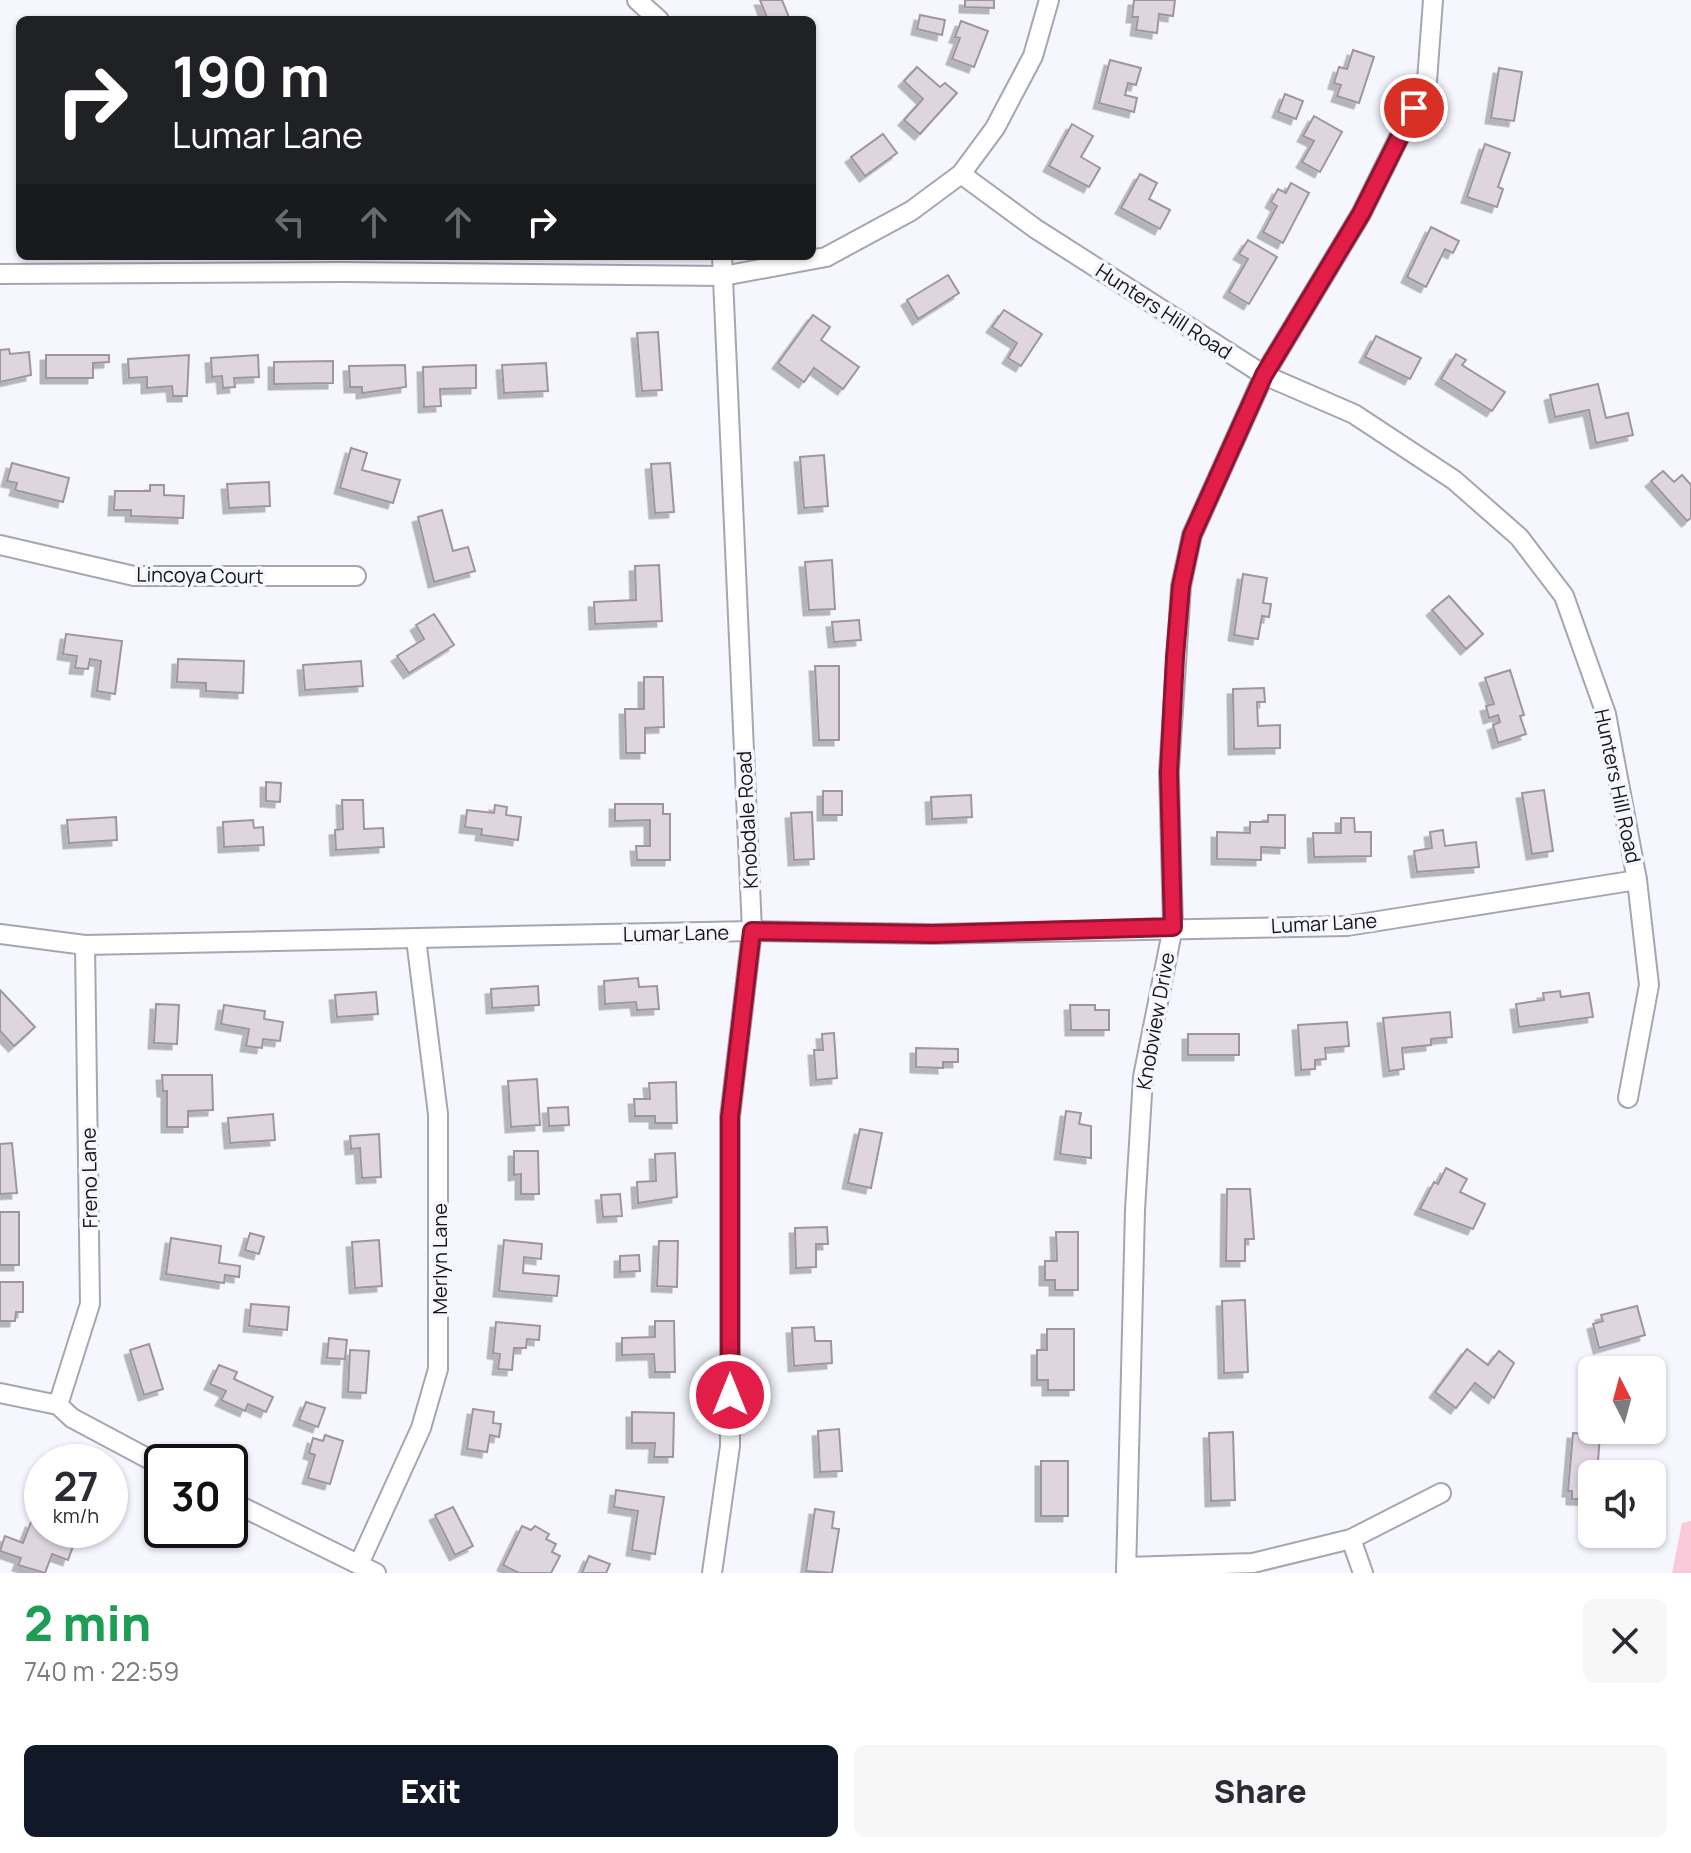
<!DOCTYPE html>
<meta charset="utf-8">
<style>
:root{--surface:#fff;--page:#f7f7f7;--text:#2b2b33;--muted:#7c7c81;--accent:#111827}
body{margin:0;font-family:Manrope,sans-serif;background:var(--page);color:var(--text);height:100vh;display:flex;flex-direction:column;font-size:30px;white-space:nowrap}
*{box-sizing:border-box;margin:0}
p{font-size:26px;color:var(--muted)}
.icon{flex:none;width:44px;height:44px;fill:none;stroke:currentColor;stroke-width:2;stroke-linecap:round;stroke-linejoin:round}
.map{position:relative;height:1573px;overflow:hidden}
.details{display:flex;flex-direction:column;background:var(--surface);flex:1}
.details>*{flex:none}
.guide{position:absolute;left:16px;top:16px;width:800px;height:244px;border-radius:12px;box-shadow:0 2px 6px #0004;background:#202124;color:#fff;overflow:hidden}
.needle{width:52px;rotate:354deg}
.tools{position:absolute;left:1578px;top:1356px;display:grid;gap:16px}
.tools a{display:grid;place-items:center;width:88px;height:88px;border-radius:12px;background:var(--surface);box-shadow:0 2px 6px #0004;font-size:40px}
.speed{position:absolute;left:24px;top:1444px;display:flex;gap:16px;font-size:40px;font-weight:700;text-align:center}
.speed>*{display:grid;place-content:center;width:104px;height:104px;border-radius:50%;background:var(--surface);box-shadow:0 2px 6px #0004;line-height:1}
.speed small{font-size:20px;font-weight:400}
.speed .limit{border:4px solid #111;border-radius:12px;background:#fff;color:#111}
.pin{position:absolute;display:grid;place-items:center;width:68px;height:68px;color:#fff;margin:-34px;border:4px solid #fff;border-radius:50%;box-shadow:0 2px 8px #0007}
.me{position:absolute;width:88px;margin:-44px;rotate:0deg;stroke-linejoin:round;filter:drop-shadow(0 0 6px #0008)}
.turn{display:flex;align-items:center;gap:28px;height:168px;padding:0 24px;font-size:36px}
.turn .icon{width:104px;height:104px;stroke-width:2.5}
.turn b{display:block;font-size:56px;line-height:68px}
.lanes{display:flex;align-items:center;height:76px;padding:0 24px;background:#0003;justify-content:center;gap:40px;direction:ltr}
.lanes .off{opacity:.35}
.round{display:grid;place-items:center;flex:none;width:84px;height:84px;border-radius:12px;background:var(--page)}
.summary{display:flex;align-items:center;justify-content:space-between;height:136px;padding:0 24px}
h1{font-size:48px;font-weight:800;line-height:60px;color:#1e9e55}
.cta{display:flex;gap:16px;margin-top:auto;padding:16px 24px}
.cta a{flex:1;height:92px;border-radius:12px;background:var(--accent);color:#fff;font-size:32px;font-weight:800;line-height:92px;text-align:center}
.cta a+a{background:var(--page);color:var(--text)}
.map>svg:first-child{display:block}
.green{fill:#fbcada}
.building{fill:#dfd5e1;stroke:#9f95a0;stroke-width:2;filter:url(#shadow)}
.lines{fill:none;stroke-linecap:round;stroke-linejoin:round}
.minor-casing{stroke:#a6a6b3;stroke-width:22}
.minor{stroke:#fff;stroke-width:18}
.route-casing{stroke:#92132f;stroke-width:20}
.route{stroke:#e11d48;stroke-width:14}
.labels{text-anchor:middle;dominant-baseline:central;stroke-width:7;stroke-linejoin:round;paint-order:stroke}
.street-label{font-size:20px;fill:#141419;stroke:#f6f6ff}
</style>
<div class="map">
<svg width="1691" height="1573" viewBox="0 0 1691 1573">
<defs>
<filter id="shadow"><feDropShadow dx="-5.5" dy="5.5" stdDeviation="0" flood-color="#0004"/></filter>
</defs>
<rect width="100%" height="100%" fill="#f6f6ff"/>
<!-- green -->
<path class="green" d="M 1691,1521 L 1691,1573 L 1672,1573 L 1682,1523 Z"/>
<!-- building -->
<g class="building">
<path d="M 760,0 L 782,0 L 790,20 L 768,20 Z"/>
<path d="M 965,0 L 994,0 L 994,8 L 965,7 Z"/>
<path d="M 1134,0 L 1175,0 L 1173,16 L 1159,14 L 1157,33 L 1136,30 L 1138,17 L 1132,17 Z"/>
<path d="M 920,15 L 945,20 L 942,35 L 917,29 Z"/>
<path d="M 961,21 L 988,31 L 974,67 L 952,59 L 960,38 L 955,37 Z"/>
<path d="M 1353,50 L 1374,57 L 1359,103 L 1337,96 L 1341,85 L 1334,83 L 1339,67 L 1347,69 Z"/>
<path d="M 1110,60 L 1141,68 L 1136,85 L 1128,83 L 1125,95 L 1137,98 L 1134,112 L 1099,103 Z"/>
<path d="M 917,67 L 940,87 L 945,83 L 957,93 L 920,134 L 904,120 L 923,99 L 904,81 Z"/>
<path d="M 1499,68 L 1522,72 L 1514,121 L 1491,118 Z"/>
<path d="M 1285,94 L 1303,101 L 1296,119 L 1278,112 Z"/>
<path d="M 1314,116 L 1342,132 L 1320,172 L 1302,162 L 1314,141 L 1303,136 Z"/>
<path d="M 1072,124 L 1093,136 L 1081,157 L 1100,168 L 1089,187 L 1049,166 Z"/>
<path d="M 883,134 L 897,153 L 865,176 L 851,157 Z"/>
<path d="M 1485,144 L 1510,153 L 1498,187 L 1503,189 L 1497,207 L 1467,197 Z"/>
<path d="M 1140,174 L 1157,183 L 1149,199 L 1170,210 L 1160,229 L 1121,208 Z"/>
<path d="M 1291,183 L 1309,193 L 1283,243 L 1263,232 L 1277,206 L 1271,202 L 1278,189 L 1286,193 Z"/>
<path d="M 1431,227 L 1459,241 L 1453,253 L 1445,249 L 1426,287 L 1407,277 Z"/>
<path d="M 1248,240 L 1277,257 L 1249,304 L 1229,292 L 1248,259 L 1239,254 Z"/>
<path d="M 948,275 L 959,293 L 918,319 L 907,300 Z"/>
<path d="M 1004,310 L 1042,334 L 1021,366 L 1008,358 L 1017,343 L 992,327 Z"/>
<path d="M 813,315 L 830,327 L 821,340 L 859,367 L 843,389 L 814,368 L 804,382 L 778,363 Z"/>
<path d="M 658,332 L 662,390 L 642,391 L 637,333 Z"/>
<path d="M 1376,336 L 1421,358 L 1410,379 L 1365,357 Z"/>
<path d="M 9,349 L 10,354 L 29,352 L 31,375 L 0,382 L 0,350 Z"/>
<path d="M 1456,354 L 1466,360 L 1462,365 L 1505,392 L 1492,411 L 1441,379 Z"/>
<path d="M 46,355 L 109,355 L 109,362 L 93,363 L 93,378 L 46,378 Z"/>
<path d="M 189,355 L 187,396 L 173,396 L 172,386 L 147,388 L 147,377 L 129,378 L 128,359 Z"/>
<path d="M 258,355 L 259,377 L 234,378 L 235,387 L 223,388 L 222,376 L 212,377 L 211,358 Z"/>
<path d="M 333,361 L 333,383 L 274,384 L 274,362 Z"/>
<path d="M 546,363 L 548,391 L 504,393 L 502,365 Z"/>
<path d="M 405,365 L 406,387 L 362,393 L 362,387 L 350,387 L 349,366 Z"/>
<path d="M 476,365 L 476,388 L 440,389 L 441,406 L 424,407 L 423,367 Z"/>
<path d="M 1598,384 L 1606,418 L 1628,413 L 1633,435 L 1596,443 L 1589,410 L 1555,417 L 1550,395 Z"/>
<path d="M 351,448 L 367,453 L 362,470 L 400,480 L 393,503 L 340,488 Z"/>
<path d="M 824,455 L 828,506 L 804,508 L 800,457 Z"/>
<path d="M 12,463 L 69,478 L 63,502 L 15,490 L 17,483 L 7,481 Z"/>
<path d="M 670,463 L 674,512 L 655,513 L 651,464 Z"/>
<path d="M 1663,471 L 1674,482 L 1682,475 L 1691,485 L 1691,518 L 1687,521 L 1651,481 Z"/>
<path d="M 269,482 L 270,506 L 229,508 L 227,484 Z"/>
<path d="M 150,485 L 164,485 L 164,495 L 184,496 L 183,518 L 131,516 L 131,510 L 114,510 L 115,491 L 150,491 Z"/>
<path d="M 442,510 L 453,551 L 468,547 L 475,571 L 434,582 L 418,517 Z"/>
<path d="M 832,560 L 835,609 L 809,610 L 805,562 Z"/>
<path d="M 659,565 L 662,621 L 595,624 L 594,602 L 636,600 L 635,566 Z"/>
<path d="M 1243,574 L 1267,578 L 1263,603 L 1271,604 L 1269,617 L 1262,616 L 1258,639 L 1234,635 Z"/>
<path d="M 1449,596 L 1483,634 L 1466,649 L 1432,610 Z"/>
<path d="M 434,614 L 454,645 L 409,673 L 397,656 L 424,639 L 416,625 Z"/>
<path d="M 859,620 L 861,640 L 834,642 L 832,622 Z"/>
<path d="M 66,634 L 122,641 L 115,694 L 97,691 L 101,661 L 90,659 L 88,669 L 75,668 L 77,656 L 63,654 Z"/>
<path d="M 178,659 L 244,661 L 243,693 L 206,691 L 206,683 L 177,682 Z"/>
<path d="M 361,661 L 363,686 L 305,690 L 303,665 Z"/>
<path d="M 815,666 L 839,666 L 839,740 L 819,740 Z"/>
<path d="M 1510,670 L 1524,715 L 1520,716 L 1526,734 L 1498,743 L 1493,725 L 1500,722 L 1498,715 L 1489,718 L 1486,706 L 1494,704 L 1485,678 Z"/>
<path d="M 644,677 L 663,677 L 664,727 L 645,728 L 645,753 L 626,753 L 625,709 L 644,709 Z"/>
<path d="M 1264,688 L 1265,702 L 1257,702 L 1258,726 L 1280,725 L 1280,748 L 1234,749 L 1233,689 Z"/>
<path d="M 266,782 L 281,783 L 280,802 L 266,801 Z"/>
<path d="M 1544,790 L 1553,851 L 1532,854 L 1522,793 Z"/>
<rect x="823" y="791" width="19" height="24"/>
<path d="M 971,795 L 972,817 L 932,819 L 931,797 Z"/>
<path d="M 342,800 L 363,800 L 364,829 L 383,828 L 384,847 L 336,850 L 335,830 L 343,829 Z"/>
<path d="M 615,804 L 663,804 L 663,814 L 670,814 L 670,860 L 637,860 L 636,846 L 650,846 L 650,820 L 615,821 Z"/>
<path d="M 495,805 L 507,807 L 506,815 L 521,817 L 518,840 L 481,835 L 482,829 L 465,827 L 467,810 L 494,813 Z"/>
<path d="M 812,812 L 814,859 L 794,860 L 791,813 Z"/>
<path d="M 1268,815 L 1285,815 L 1285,848 L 1261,847 L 1261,860 L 1217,859 L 1217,832 L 1250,833 L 1250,822 L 1268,822 Z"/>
<path d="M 116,817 L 117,840 L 69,843 L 67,820 Z"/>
<path d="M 1341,818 L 1354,818 L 1355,832 L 1371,832 L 1371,856 L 1314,857 L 1313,833 L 1341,833 Z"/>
<path d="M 253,820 L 254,828 L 263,827 L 264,845 L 224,847 L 223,822 Z"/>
<path d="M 1443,830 L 1445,846 L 1476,842 L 1479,867 L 1417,872 L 1414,851 L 1432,848 L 1430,832 Z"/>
<path d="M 638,978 L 639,987 L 657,986 L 659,1009 L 637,1010 L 636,1002 L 605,1004 L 604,981 Z"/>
<path d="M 538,986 L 539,1005 L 492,1008 L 491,989 Z"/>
<path d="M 0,990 L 35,1027 L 14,1046 L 0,1031 Z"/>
<path d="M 1560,991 L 1561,997 L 1589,993 L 1593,1017 L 1519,1027 L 1516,1004 L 1544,1000 L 1543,993 Z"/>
<path d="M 376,992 L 378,1014 L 337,1017 L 335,995 Z"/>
<path d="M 156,1004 L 179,1005 L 177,1044 L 154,1043 Z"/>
<path d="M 224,1005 L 265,1011 L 264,1019 L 283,1022 L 280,1041 L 263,1039 L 262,1048 L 246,1046 L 249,1029 L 221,1024 Z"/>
<path d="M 1070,1005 L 1095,1005 L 1095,1010 L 1109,1010 L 1109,1030 L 1071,1030 Z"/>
<path d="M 1450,1012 L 1452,1037 L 1431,1039 L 1431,1045 L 1402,1048 L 1404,1069 L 1389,1071 L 1383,1018 Z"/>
<path d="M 1347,1022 L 1349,1046 L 1325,1048 L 1326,1059 L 1315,1060 L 1315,1069 L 1301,1070 L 1298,1025 Z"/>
<path d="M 834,1033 L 837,1078 L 816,1080 L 814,1050 L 823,1050 L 822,1034 Z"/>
<rect x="1188" y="1034" width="51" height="21"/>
<path d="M 916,1048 L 958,1049 L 958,1062 L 943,1062 L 943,1068 L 916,1067 Z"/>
<path d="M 162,1075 L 212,1075 L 213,1110 L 188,1111 L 188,1127 L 167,1127 L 167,1091 L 163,1091 Z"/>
<path d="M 537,1079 L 540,1125 L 511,1127 L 508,1081 Z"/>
<path d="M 676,1082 L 677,1123 L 655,1123 L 655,1116 L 635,1116 L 634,1099 L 650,1099 L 649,1083 Z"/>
<path d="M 568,1107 L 569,1125 L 549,1126 L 548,1108 Z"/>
<path d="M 1066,1111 L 1081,1113 L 1079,1124 L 1091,1126 L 1091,1158 L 1060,1154 Z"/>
<path d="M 273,1114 L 275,1140 L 230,1143 L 228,1118 Z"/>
<path d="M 860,1129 L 882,1133 L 871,1188 L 848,1183 Z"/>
<path d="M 379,1134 L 381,1177 L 362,1178 L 360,1148 L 351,1149 L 350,1136 Z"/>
<path d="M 12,1143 L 17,1193 L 0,1194 L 0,1144 Z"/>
<path d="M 514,1151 L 538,1151 L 539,1194 L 521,1194 L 521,1174 L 514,1175 Z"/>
<path d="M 675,1153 L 677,1197 L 638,1203 L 637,1182 L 656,1181 L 655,1154 Z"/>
<path d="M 1446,1168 L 1467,1179 L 1460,1192 L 1485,1204 L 1473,1229 L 1420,1209 L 1434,1182 L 1438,1184 Z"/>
<path d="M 1227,1189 L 1250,1189 L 1254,1239 L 1245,1239 L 1245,1261 L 1226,1261 Z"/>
<path d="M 620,1194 L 622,1216 L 603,1217 L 601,1195 Z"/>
<rect x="0" y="1212" width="19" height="53"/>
<path d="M 827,1227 L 828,1244 L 816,1244 L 816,1267 L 796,1268 L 795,1228 Z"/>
<path d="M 1056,1232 L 1078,1232 L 1078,1290 L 1055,1290 L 1055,1280 L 1045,1280 L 1045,1261 L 1057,1261 Z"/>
<path d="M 250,1233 L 264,1237 L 259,1254 L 245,1250 Z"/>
<path d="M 171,1238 L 221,1246 L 219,1263 L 240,1266 L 239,1277 L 225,1275 L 224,1283 L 166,1274 Z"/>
<path d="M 379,1240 L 382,1286 L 355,1288 L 352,1242 Z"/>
<path d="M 504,1240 L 542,1244 L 541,1259 L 524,1257 L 523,1273 L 559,1276 L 557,1296 L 499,1291 Z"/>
<path d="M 659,1241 L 678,1241 L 677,1287 L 657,1286 Z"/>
<path d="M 639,1255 L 640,1271 L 620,1272 L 620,1256 Z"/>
<path d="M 0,1282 L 23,1282 L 23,1312 L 16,1312 L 15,1321 L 0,1321 Z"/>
<path d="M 1245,1300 L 1248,1372 L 1224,1373 L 1222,1301 Z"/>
<path d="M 251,1304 L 289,1307 L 287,1330 L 249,1326 Z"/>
<path d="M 1637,1306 L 1645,1335 L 1599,1348 L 1593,1324 L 1603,1321 L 1601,1315 Z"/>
<path d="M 655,1321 L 674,1321 L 675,1372 L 655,1372 L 654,1354 L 622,1355 L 622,1338 L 655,1337 Z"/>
<path d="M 496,1322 L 540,1326 L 539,1340 L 527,1339 L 526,1348 L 514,1348 L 512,1370 L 498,1369 L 500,1354 L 493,1353 Z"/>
<path d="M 814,1327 L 815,1341 L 831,1341 L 832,1363 L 794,1366 L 792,1328 Z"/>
<path d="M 1047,1329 L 1074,1329 L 1074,1390 L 1048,1390 L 1048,1380 L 1037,1380 L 1037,1350 L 1047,1350 Z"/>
<path d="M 329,1338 L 347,1340 L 345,1359 L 327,1358 Z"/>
<path d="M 149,1344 L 163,1389 L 144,1395 L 130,1350 Z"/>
<path d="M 1467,1349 L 1488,1365 L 1499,1351 L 1514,1363 L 1494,1398 L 1475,1383 L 1456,1408 L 1435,1392 Z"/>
<path d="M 350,1350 L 369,1351 L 366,1393 L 348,1392 Z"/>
<path d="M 219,1365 L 237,1372 L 234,1379 L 273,1397 L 266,1412 L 248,1404 L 245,1411 L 221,1400 L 226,1391 L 210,1384 Z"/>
<path d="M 306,1402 L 325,1408 L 318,1427 L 299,1420 Z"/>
<path d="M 473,1409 L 494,1412 L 493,1423 L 501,1424 L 499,1437 L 490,1435 L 487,1452 L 467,1449 Z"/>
<path d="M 632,1412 L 674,1413 L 673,1457 L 654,1457 L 655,1443 L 632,1443 Z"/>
<path d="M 839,1429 L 842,1471 L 820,1472 L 818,1431 Z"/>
<path d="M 1233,1432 L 1235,1500 L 1211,1501 L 1209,1433 Z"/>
<path d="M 1573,1433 L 1600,1435 L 1597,1474 L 1592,1474 L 1592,1500 L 1572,1499 L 1572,1491 L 1568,1491 Z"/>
<path d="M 325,1435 L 343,1441 L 330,1484 L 308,1478 L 315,1455 L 309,1453 L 313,1438 L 323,1441 Z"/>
<rect x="1041" y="1461" width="27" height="55"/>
<path d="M 616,1490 L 664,1497 L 655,1554 L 632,1550 L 638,1511 L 614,1507 Z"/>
<path d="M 453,1507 L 473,1546 L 455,1555 L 435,1515 Z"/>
<path d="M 815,1509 L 834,1512 L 832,1528 L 839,1529 L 832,1573 L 806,1571 Z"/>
<path d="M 31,1522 L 42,1526 L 42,1530 L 76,1538 L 68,1560 L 52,1554 L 45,1573 L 18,1565 L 21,1558 L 0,1551 L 5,1536 L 23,1543 Z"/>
<path d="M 522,1526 L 531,1530 L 535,1526 L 549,1534 L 546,1539 L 556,1544 L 552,1552 L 560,1556 L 551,1573 L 519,1573 L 503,1565 Z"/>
<path d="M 589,1556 L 610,1564 L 606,1573 L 582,1573 Z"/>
</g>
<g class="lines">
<!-- minor casing -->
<g class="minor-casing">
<g id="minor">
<path d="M 637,0 L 659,20"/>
<path d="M 961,174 L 1036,229 L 1264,375 L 1354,414 L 1454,480 L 1519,537 L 1564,596 L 1606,714 L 1637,880 L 1649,985 L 1628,1098"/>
<path d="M 0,274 L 344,272 L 723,276 L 826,257 L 911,211 L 961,174 L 995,128 L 1033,56 L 1049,0"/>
<path d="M 0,545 L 134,576 L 356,576"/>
<path d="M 0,934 L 85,945 L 752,931 L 933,934 L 1347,926 L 1637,880"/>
<path d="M 0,1393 L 58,1405 L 72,1418 L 162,1466"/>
<path d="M 58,1405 L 90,1304 L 85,945"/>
<path d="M 230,1501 L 376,1573"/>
<path d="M 1351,1539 L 1363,1573"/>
<path d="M 359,1564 L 421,1428 L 438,1369 L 438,1114 L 416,939"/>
<path d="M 1126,1567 L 1253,1563 L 1351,1539 L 1441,1493"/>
<path d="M 712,1573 L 730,1446 L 730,1117 L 752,931 L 722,256"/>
<path d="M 1126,1573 L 1135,1210 L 1143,1077 L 1173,927 L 1169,772 L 1181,586 L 1192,535 L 1264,375 L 1361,214 L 1427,81 L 1433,0"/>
</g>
</g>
<!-- minor -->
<use href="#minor" class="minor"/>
</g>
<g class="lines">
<!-- route casing -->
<g class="route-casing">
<path id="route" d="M 730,1395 L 730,1117 L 752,931 L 933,934 L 1173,927 L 1169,772 L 1175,657 L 1181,586 L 1192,535 L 1264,375 L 1361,214 L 1414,108"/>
</g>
<!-- route -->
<use href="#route" class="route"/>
</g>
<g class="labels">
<!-- street labels -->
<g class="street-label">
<text transform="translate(1164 311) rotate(33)">Hunters Hill Road</text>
<text transform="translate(200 575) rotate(1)">Lincoya Court</text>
<text transform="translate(1618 786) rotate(78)">Hunters Hill Road</text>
<text transform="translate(747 820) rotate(-93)">Knobdale Road</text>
<text transform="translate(1324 923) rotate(-3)">Lumar Lane</text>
<text transform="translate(676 933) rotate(-1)">Lumar Lane</text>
<text transform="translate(1155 1021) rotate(-80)">Knobview Drive</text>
<text transform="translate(89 1178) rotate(-91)">Freno Lane</text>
<text transform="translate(439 1259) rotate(-90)">Merlyn Lane</text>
</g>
</g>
</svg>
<div class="tools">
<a><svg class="needle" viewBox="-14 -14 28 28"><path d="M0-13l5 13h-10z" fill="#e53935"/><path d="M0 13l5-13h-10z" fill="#7c7c81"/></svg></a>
<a><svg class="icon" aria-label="sound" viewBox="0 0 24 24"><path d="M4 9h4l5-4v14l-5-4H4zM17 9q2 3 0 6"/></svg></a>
</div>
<div class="speed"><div>27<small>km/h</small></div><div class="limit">30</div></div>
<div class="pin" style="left:1414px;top:108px;background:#d93025"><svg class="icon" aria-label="arrive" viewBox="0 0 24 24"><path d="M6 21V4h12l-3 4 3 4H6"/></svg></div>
<svg class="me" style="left:730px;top:1395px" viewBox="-20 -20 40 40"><circle r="17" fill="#e11d48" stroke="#fff" stroke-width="3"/><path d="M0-11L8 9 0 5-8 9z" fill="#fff"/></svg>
<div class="guide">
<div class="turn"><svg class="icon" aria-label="right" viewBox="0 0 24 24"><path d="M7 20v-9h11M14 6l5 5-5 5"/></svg><div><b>190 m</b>Lumar Lane</div></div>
<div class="lanes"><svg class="icon off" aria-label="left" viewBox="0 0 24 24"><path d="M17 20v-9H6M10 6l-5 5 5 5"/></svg><svg class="icon off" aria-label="ahead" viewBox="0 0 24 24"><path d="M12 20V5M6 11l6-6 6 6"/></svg><svg class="icon off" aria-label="ahead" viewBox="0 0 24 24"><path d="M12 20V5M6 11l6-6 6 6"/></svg><svg class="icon" aria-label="right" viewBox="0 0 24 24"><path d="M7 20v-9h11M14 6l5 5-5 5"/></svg></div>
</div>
</div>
<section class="details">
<div class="summary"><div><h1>2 min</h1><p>740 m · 22:59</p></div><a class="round"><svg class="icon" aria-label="close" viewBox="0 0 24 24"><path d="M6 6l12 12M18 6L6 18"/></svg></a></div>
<div class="cta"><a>Exit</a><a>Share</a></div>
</section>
